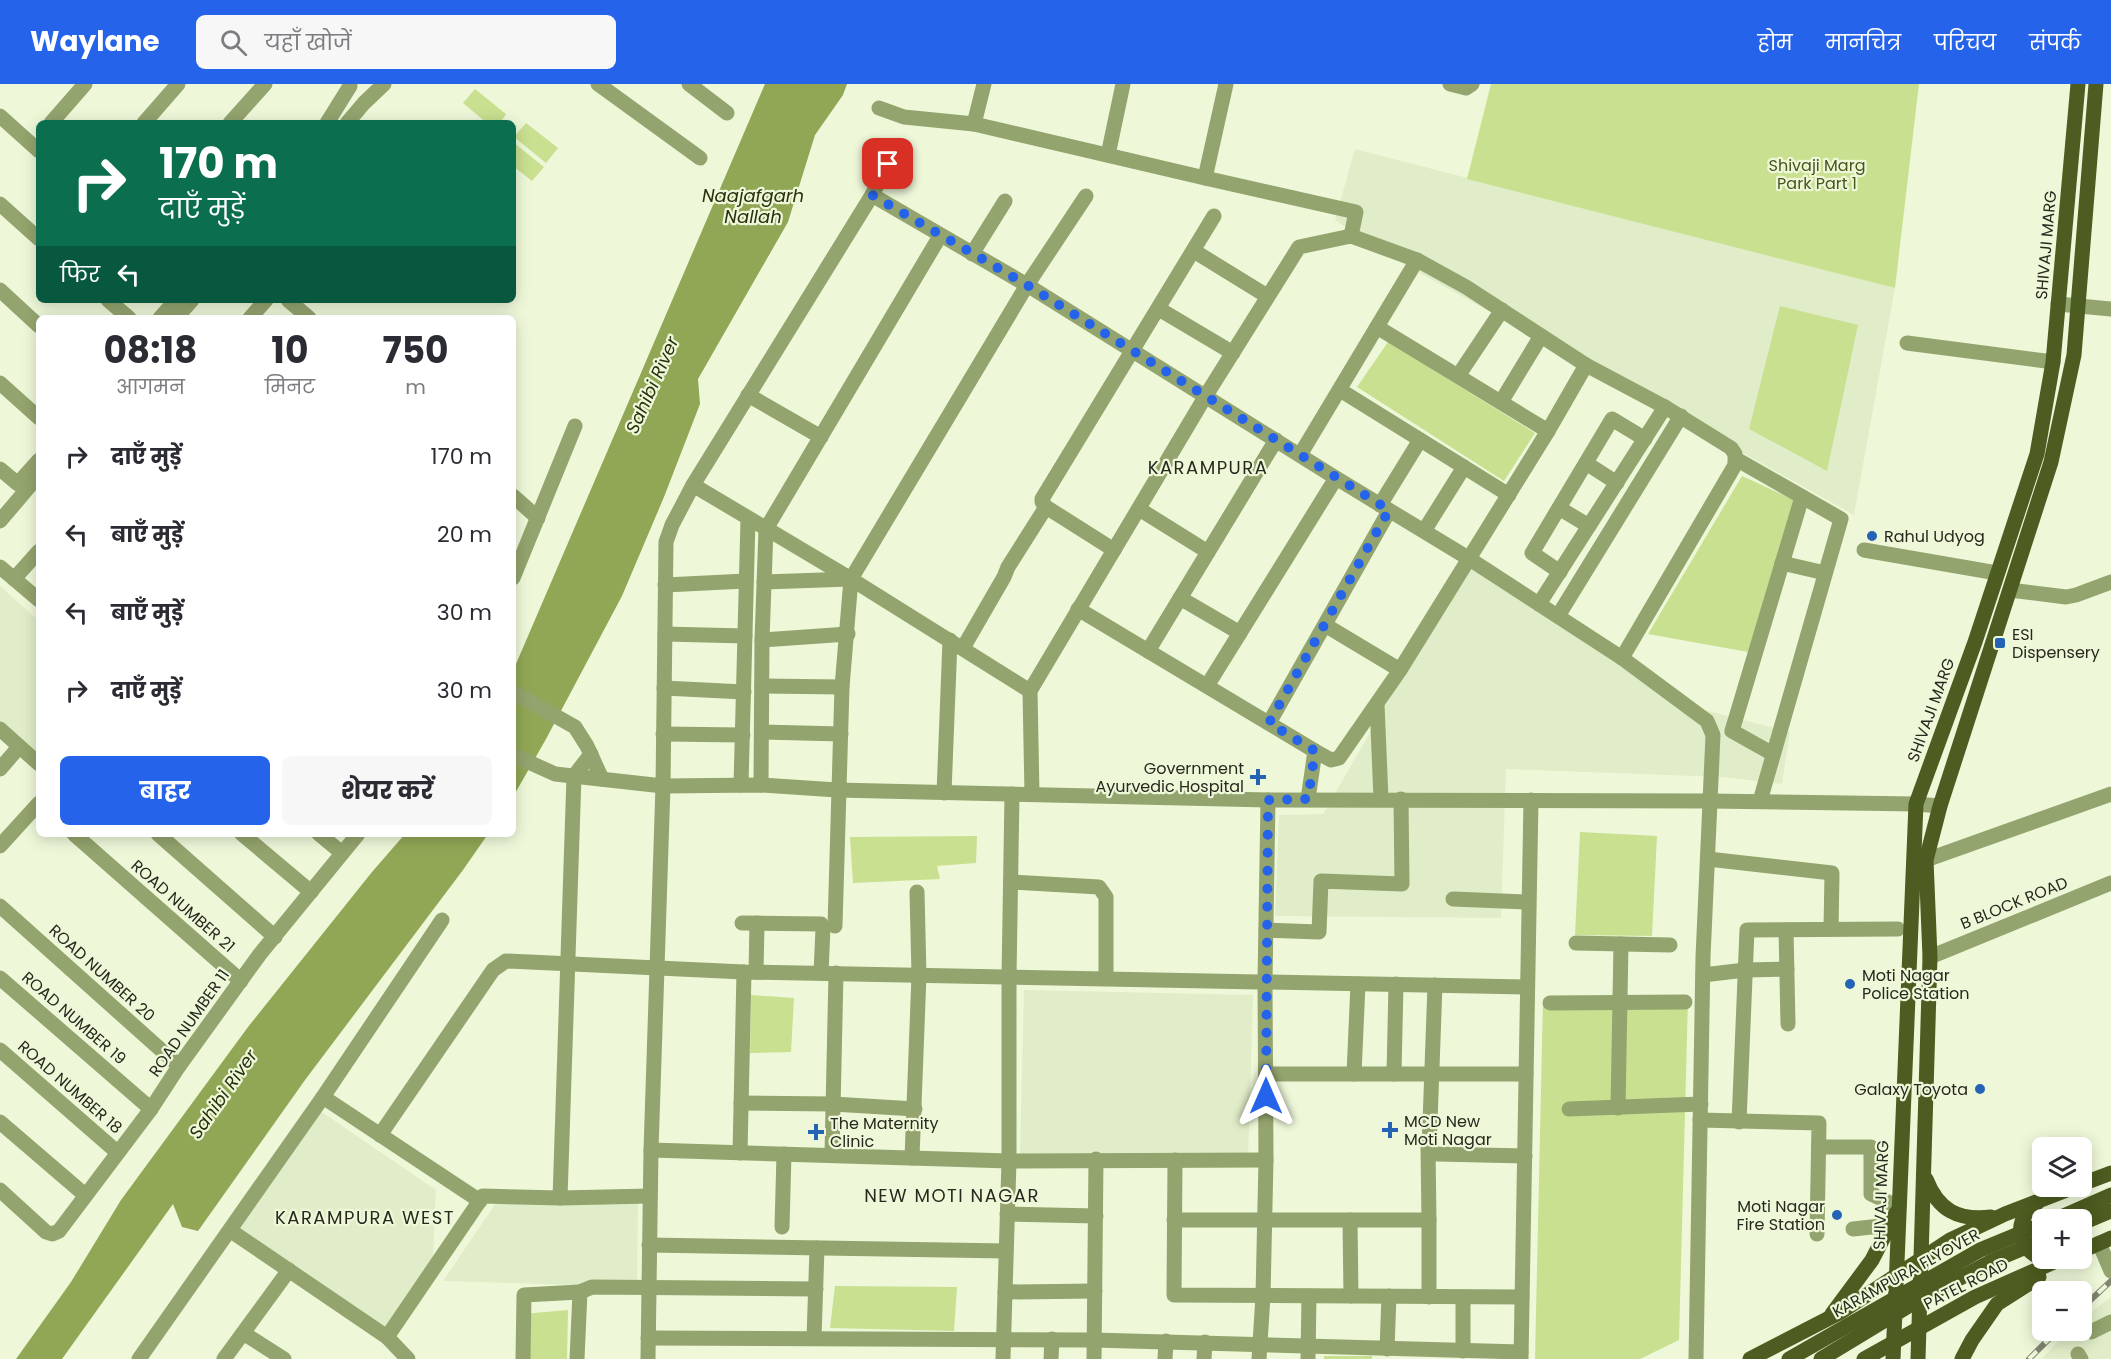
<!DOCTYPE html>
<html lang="hi">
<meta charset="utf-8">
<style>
:root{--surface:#fff;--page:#f7f7f7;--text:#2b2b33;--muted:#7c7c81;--accent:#2563eb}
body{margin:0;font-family:Poppins,"Noto Sans Devanagari",sans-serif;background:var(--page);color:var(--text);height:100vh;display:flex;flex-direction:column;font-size:22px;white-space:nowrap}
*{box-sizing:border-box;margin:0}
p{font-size:20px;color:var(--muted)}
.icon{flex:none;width:33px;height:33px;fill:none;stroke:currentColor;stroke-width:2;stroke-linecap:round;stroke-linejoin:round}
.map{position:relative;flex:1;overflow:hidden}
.details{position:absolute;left:36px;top:231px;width:480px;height:522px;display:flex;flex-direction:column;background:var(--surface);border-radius:9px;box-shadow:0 3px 15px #0003}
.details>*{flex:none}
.hud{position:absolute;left:36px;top:36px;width:480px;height:183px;border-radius:9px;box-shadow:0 3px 15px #0003;background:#0b6e4f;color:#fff;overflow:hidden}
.controls{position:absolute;left:2032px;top:1053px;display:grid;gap:12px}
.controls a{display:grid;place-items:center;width:60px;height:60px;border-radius:9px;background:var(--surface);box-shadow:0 3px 15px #0003;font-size:30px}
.pin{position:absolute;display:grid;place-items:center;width:51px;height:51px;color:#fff;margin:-26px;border-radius:12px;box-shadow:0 3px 9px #0006}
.me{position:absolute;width:66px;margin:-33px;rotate:0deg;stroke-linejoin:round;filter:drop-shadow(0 0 4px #0008)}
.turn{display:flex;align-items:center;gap:21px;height:126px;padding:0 24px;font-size:27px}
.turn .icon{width:78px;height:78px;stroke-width:2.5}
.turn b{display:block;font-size:42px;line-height:51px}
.then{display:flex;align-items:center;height:57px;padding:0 24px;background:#0003;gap:12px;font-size:22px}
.eta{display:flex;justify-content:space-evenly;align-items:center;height:102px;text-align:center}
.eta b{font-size:36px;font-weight:700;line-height:42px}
.button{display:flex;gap:12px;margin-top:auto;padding:12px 24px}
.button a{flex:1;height:69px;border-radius:9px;background:var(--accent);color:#fff;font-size:24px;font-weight:700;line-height:69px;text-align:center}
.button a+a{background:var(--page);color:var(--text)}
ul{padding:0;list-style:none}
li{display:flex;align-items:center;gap:18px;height:78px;padding:0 24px}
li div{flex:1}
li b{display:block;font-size:22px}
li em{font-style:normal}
header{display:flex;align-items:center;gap:36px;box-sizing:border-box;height:84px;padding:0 30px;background:var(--accent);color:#fff}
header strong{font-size:28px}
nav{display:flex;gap:33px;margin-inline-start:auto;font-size:21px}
.search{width:420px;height:54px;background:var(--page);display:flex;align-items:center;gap:15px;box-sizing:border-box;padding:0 21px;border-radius:9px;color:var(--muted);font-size:22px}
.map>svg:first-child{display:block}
.built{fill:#e1edc8}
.green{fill:#c9e091}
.water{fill:#91a756}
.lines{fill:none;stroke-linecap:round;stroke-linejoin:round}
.minor{stroke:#94a46e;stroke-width:15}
.major{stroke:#4d5c20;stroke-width:15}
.rail-casing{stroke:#808672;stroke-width:6}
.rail{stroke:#eef8d9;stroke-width:4;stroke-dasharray:11;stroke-linecap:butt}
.major-bridge{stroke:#4d5c20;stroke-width:15}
.route{stroke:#2563eb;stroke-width:10;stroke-dasharray:0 18}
.poi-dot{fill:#2563b5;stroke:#eef8d9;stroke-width:2}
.labels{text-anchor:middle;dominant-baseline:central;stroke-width:4.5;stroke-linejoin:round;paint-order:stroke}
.park-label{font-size:16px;fill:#47561b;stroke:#eef8d9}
.street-label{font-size:16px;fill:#262a1e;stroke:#eef8d9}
.poi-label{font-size:16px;fill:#262a1e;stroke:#eef8d9;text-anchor:start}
.water-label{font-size:18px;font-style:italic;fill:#28300d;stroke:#eef8d9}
.neighbourhood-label{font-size:18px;letter-spacing:1.5px;fill:#262a1e;stroke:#eef8d9}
</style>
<header>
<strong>Waylane</strong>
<div class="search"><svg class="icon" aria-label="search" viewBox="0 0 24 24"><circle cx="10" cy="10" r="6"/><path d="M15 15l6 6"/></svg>यहाँ खोजें</div>
<nav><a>होम</a><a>मानचित्र</a><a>परिचय</a><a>संपर्क</a></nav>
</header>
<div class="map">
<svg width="2111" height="1275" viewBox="0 0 2111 1275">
<rect width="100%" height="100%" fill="#eef8d9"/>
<!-- built -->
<g class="built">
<path d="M 1355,65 L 1895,204 L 1854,431 L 1386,170 L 1335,136 Z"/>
<path d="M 1470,476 L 1693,623 L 1790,648 L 1782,700 L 1722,693 L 1506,685 L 1501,834 L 1275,832 L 1279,731 L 1323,730 Z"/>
<path d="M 0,502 L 39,537 L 39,677 L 0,642 Z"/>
<path d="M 1024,906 L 1253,911 L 1248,1076 L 1020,1071 Z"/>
<path d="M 310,1020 L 436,1106 L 433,1173 L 388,1247 L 229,1138 Z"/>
<path d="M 638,1118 L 637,1203 L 443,1197 L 496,1119 Z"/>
<path d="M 2111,1213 L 2111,1275 L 2042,1275 L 2067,1247 L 2082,1246 L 2082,1235 Z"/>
</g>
<!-- green -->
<g class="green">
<path d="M 1491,0 L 1919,0 L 1895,204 L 1467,95 Z"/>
<path d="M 475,5 L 506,30 L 500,39 L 487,39 L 463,19 Z"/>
<path d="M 526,39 L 558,64 L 546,79 L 514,53 Z"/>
<path d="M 513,58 L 544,83 L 532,97 L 513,82 Z"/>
<path d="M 1780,222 L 1858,241 L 1827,387 L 1749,345 Z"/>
<path d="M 1388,258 L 1535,349 L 1504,397 L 1357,303 Z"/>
<path d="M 1742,392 L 1796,417 L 1748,568 L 1648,550 Z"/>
<path d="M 1580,748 L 1657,752 L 1652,852 L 1575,851 Z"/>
<path d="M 977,752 L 976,779 L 937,782 L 940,795 L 853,799 L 850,753 Z"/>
<path d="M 751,911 L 794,914 L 791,968 L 750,969 Z"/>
<path d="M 1543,915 L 1688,915 L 1679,1256 L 1640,1275 L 1535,1275 Z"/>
<path d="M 835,1202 L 957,1203 L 954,1247 L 830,1244 Z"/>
<path d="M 568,1226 L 567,1275 L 521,1275 L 522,1230 Z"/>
<rect x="1324" y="1272" width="48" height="3"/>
</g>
<!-- water -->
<g class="water">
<path d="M 765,0 L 847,0 L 843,11 L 815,51 L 788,138 L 698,295 L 700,320 L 664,413 L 622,512 L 546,655 L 513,713 L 513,587 Z"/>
<path d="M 405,750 L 488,750 L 463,786 L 305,996 L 198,1147 L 182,1143 L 173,1120 L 62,1275 L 16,1275 L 71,1198 L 121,1116 L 248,943 L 372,788 Z"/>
</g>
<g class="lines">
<!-- minor -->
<g class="minor">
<path d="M 598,0 L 700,74"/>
<path d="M 689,0 L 727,29"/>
<path d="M 1226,0 L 1205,94 L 1356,128 L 1351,152"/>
<path d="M 1450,0 L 1466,4 L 1472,0"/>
<path d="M 879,24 L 904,33 L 974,40 L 1205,94"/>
<path d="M 0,32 L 39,67"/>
<path d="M 51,39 L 85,0"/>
<path d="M 144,39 L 178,0"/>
<path d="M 230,39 L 265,0"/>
<path d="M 327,39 L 350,2"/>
<path d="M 347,39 L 364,19 L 384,0"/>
<path d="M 974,40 L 984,0"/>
<path d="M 1108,71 L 1123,0"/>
<path d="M 872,111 L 1027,201 L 1336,394 L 1468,474 L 1622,574 L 1707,637 L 1713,651 L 1703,873 L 1696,1275"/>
<path d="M 0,120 L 39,155"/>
<path d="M 1194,167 L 1267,212"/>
<path d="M 972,170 L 1005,117"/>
<path d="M 0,206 L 39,242"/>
<path d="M 108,216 L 129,234"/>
<path d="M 288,216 L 309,234"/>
<path d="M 2058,220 L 2111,225"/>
<path d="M 1159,225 L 1233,269"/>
<path d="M 160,234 L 176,216"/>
<path d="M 176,234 L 192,216"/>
<path d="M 250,234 L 266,216"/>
<path d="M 1377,243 L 1548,347"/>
<path d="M 1907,259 L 2053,278"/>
<path d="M 1458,292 L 1502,226"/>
<path d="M 0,299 L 39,334"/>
<path d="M 1340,306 L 1509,411"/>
<path d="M 748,311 L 821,353"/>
<path d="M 1501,318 L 1541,252"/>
<path d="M 1300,371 L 1417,176"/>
<path d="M 1736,375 L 1841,435 L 1760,717"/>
<path d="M 1586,379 L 1617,399"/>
<path d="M 0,385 L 18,400"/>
<path d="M 21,396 L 39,376"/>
<path d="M 693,401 L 851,495 L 1030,607"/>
<path d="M 513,412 L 538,434"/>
<path d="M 1380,421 L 1420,356"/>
<path d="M 1559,424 L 1589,442"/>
<path d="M 1139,425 L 1208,468"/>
<path d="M 0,437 L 39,391"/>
<path d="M 1424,447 L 1464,383"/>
<path d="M 1114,466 L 1046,423 L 1042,418 L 1042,415 L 1214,132"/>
<path d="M 1864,466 L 1997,489"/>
<path d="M 1782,479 L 1825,489"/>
<path d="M 0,483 L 39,516"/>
<path d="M 1560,488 L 1532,469 L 1612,335 L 1645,355"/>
<path d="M 513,494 L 575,342"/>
<path d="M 14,495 L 39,467"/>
<path d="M 764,498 L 851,495"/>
<path d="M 665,501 L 746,497"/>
<path d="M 2010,506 L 2066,513 L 2076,511 L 2111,498"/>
<path d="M 1180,514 L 1240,549"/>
<path d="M 1078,525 L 1315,667 L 1331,676 L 1339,674 L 1400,586 L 1548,347 L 1586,281"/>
<path d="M 1558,532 L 1681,332"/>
<path d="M 1325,541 L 1400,586"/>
<path d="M 665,550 L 745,552"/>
<path d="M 762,556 L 848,550"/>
<path d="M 963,564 L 1004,493 L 1008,483 L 1046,423"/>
<path d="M 1148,567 L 1276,356"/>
<path d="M 1622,574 L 1735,381 L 1735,370 L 1731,364 L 1665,323"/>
<path d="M 762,602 L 842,603"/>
<path d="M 1207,602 L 1336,394"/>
<path d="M 664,604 L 744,608"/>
<path d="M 513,608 L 575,643 L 587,662 L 602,695"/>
<path d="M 1377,620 L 1381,715"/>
<path d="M 1269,639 L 1389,427"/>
<path d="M 0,645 L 39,680"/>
<path d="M 762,648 L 841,650"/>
<path d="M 663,650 L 743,651"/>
<path d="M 591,670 L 574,692 L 560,1114 L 650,1112"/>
<path d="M 1773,670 L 1732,647 L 1802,413"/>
<path d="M 513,671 L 555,690 L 663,702 L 761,701 L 837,706 L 1268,716 L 1710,717 L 1916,720 L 1940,722"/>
<path d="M 0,685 L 19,663"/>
<path d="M 741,701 L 748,435"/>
<path d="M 761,701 L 762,556 L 766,445 L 940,152"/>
<path d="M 944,709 L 950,556"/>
<path d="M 1032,710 L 1030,607 L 1205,313 L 1299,163 L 1351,152 L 1417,176 L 1466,203 L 1586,281 L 1665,323 L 1539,520"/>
<path d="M 1308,715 L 1315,667"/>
<path d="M 74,750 L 241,897"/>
<path d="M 158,750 L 275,853"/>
<path d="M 242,750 L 311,808"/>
<path d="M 319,750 L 342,769"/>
<path d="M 0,762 L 39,719"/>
<path d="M 1708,775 L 1832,789 L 1831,845"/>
<path d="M 1926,776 L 2111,710"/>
<path d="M 1011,798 L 1099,803 L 1106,813 L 1106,894"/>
<path d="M 1453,815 L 1528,818"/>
<path d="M 0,822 L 179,982"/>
<path d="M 742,839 L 821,840 L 823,844 L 821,889"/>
<path d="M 835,842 L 842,603 L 851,495 L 1027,201 L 1086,112"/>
<path d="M 1266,846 L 1319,848 L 1321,797 L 1402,800 L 1401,715"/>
<path d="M 1786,846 L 1788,940"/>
<path d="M 1576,859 L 1670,861"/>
<path d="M 1930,873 L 2111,799"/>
<path d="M 756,888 L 757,839"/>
<path d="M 1703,891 L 1745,886 L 1787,885"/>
<path d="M 0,894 L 151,1025"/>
<path d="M 1435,901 L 1429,1066 L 1437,1070 L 1525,1072"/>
<path d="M 1550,919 L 1685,918"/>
<path d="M 0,966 L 117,1068"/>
<path d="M 1266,990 L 1526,990"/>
<path d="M 1354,990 L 1358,900"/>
<path d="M 1394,990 L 1396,900"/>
<path d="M 323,1013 L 480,1117"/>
<path d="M 741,1019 L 833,1020 L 915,1025"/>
<path d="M 1618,1024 L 1621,860"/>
<path d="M 1569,1025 L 1701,1020"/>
<path d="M 1700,1036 L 1819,1039 L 1817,1150"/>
<path d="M 0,1038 L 85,1111"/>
<path d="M 1739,1038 L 1747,846 L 1898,845"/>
<path d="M 380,1051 L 493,886 L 506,877 L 744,888 L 1526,903"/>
<path d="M 1819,1063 L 1871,1063 L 1871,1110 L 1899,1123"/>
<path d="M 1428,1064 L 1429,1136"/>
<path d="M 651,1066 L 1009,1077 L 1266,1076"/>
<path d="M 740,1069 L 744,888"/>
<path d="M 832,1071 L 836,889"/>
<path d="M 912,1074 L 919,891 L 917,808"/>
<path d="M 1175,1076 L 1174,1211 L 1522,1213"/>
<path d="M 0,1106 L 46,1148 L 52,1150 L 59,1147 L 151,1025 L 179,982 L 260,870 L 358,750"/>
<path d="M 1007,1130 L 1096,1132"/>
<path d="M 1174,1136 L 1429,1136 L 1429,1213"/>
<path d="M 1350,1136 L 1351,1212"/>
<path d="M 782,1143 L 784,1070"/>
<path d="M 1853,1145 L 1890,1141"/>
<path d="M 231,1147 L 387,1253 L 408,1275"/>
<path d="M 2099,1159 L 2111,1187"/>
<path d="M 649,1161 L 1006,1167"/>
<path d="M 1005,1208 L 1095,1207"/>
<path d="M 1463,1213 L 1463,1267"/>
<path d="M 2091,1248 L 2111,1238"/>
<path d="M 243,1249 L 284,1275"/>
<path d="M 387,1253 L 483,1112 L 560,1114"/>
<path d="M 648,1254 L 1094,1256 L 1521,1268"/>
<path d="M 814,1254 L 817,1164"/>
<path d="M 1387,1265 L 1389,1212"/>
<path d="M 2078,1270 L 2081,1275"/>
<path d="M 139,1275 L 323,1013 L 442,836"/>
<path d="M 224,1275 L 289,1186"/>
<path d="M 523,1275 L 524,1211 L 580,1208"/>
<path d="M 577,1275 L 580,1208 L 592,1203 L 816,1205"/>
<path d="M 648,1275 L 651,1066 L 663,702 L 666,458 L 672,441 L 693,401 L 872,111 L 888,80"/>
<path d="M 1003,1275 L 1009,1077 L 1009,893 L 1012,710"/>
<path d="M 1051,1275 L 1052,1255"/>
<path d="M 1094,1275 L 1096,1075"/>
<path d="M 1165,1275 L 1166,1257"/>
<path d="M 1204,1275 L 1205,1258"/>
<path d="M 1259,1275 L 1263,1212 L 1266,1076 L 1265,897 L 1268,716"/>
<path d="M 1308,1275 L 1309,1212"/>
<path d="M 1521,1275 L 1531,716"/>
</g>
<!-- major -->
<g class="major">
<path d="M 1926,1095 C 1938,1126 1958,1137 1991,1133"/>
<path d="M 2082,1100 L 2111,1089"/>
<path d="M 2037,1119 C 2006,1140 2022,1177 2057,1177"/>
<path d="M 2054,1136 L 2111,1111"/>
<path d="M 2082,1139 L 2111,1127"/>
<path d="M 2082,1167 L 2111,1154"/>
<path d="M 1832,1230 L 1872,1176 L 1896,1129"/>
<path d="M 1750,1275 L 1841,1228 L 1950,1156 L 2005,1130 L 2077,1102"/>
<path d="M 1864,1275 L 1975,1213 L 2063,1174"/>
<path d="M 1893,1275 L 1916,720 L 1975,558 L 2037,370 L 2053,278 L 2078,0"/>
<path d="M 1918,1275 L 1930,873 L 1926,776 L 1940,722 L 2051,378 L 2074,271 L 2096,0"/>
<path d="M 1962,1275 L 1972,1256 L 1997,1220 L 2039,1193"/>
</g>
<!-- rail casing -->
<g class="rail-casing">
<g id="rail">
<path d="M 2082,1224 L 2111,1197"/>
<path d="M 2029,1275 L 2058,1246"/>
</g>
</g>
<!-- rail -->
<use href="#rail" class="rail"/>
<!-- major-bridge -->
<g class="major-bridge">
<path d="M 1789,1275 L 1980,1166 L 2043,1140"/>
<path d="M 1821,1275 L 1910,1221 L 1990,1178 L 2043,1156"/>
</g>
</g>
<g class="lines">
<!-- route -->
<path class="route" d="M 888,80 L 872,111 L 1027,201 L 1389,426 L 1269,639 L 1315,667 L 1308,715 L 1268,716 L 1266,1012"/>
</g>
<!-- markers -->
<g class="poi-dot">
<circle cx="1872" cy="452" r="6"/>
<rect x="1994" y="553" width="12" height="12" rx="3"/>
<path d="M1255 684h6v6h6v6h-6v6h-6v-6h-6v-6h6z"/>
<circle cx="1850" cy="900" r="6"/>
<circle cx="1980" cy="1005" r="6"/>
<path d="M1387 1037h6v6h6v6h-6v6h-6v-6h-6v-6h6z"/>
<path d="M813 1039h6v6h6v6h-6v6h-6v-6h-6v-6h6z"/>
<circle cx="1837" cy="1131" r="6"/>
</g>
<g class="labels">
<!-- park labels -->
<g class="park-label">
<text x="1817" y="81">Shivaji Marg<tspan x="1817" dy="18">Park Part 1</tspan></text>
</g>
<!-- street labels -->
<g class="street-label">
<text transform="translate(2046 161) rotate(-85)">SHIVAJI MARG</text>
<text transform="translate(1931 626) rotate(-70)">SHIVAJI MARG</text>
<text transform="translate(2014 819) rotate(-22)">B BLOCK ROAD</text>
<text transform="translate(183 822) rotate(41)">ROAD NUMBER 21</text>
<text transform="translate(102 889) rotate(42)">ROAD NUMBER 20</text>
<text transform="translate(74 934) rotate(41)">ROAD NUMBER 19</text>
<text transform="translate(189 939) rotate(-55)">ROAD NUMBER 11</text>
<text transform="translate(70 1003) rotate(41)">ROAD NUMBER 18</text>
<text transform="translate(1881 1111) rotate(-88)">SHIVAJI MARG</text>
<text transform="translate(1906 1189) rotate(-29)">KARAMPURA FLYOVER</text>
<text transform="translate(1966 1200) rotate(-27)">PATEL ROAD</text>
</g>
<!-- poi labels -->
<g class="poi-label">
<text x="1884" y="452">Rahul Udyog</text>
<text x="2012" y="550">ESI<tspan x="2012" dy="18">Dispensery</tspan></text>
<text x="1244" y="684" text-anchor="end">Government<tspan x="1244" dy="18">Ayurvedic Hospital</tspan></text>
<text x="1862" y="891">Moti Nagar<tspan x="1862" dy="18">Police Station</tspan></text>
<text x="1968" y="1005" text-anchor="end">Galaxy Toyota</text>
<text x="1404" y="1037">MCD New<tspan x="1404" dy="18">Moti Nagar</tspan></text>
<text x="830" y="1039">The Maternity<tspan x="830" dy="18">Clinic</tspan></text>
<text x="1825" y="1122" text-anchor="end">Moti Nagar<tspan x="1825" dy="18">Fire Station</tspan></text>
</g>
<!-- water labels -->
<g class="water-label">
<text x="753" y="111">Naajafgarh<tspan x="753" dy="21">Nallah</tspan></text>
<text transform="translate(652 301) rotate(-66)">Sahibi River</text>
<text transform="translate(223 1010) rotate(-55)">Sahibi River</text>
</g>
<!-- neighbourhood labels -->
<g class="neighbourhood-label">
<text x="1208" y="383">KARAMPURA</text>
<text x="952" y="1111">NEW MOTI NAGAR</text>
<text x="365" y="1133">KARAMPURA WEST</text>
</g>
</g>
</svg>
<div class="controls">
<a><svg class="icon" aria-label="layers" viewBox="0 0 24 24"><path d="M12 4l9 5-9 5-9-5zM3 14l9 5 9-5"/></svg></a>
<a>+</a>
<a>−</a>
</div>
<div class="pin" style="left:888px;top:80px;background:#d93025"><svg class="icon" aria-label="arrive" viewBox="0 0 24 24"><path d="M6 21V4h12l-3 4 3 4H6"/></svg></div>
<svg class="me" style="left:1266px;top:1012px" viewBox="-20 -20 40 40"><path d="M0-17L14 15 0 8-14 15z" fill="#2563eb" stroke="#fff" stroke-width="4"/></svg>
<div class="hud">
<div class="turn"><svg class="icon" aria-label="right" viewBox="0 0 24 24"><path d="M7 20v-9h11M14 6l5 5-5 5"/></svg><div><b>170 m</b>दाएँ मुड़ें</div></div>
<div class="then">फिर<svg class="icon" aria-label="left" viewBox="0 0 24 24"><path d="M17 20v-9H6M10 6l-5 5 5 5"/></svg></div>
</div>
<section class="details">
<div class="eta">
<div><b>08:18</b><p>आगमन</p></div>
<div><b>10</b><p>मिनट</p></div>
<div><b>750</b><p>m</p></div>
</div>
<ul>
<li><svg class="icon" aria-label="right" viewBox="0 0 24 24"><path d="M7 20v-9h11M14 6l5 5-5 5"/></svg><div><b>दाएँ मुड़ें</b></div><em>170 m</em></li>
<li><svg class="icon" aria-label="left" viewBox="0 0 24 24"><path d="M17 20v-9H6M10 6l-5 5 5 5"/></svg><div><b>बाएँ मुड़ें</b></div><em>20 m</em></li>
<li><svg class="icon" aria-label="left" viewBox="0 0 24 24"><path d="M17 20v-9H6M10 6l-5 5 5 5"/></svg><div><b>बाएँ मुड़ें</b></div><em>30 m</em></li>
<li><svg class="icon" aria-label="right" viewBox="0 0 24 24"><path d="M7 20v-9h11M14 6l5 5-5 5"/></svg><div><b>दाएँ मुड़ें</b></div><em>30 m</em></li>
</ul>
<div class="button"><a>बाहर</a><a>शेयर करें</a></div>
</section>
</div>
